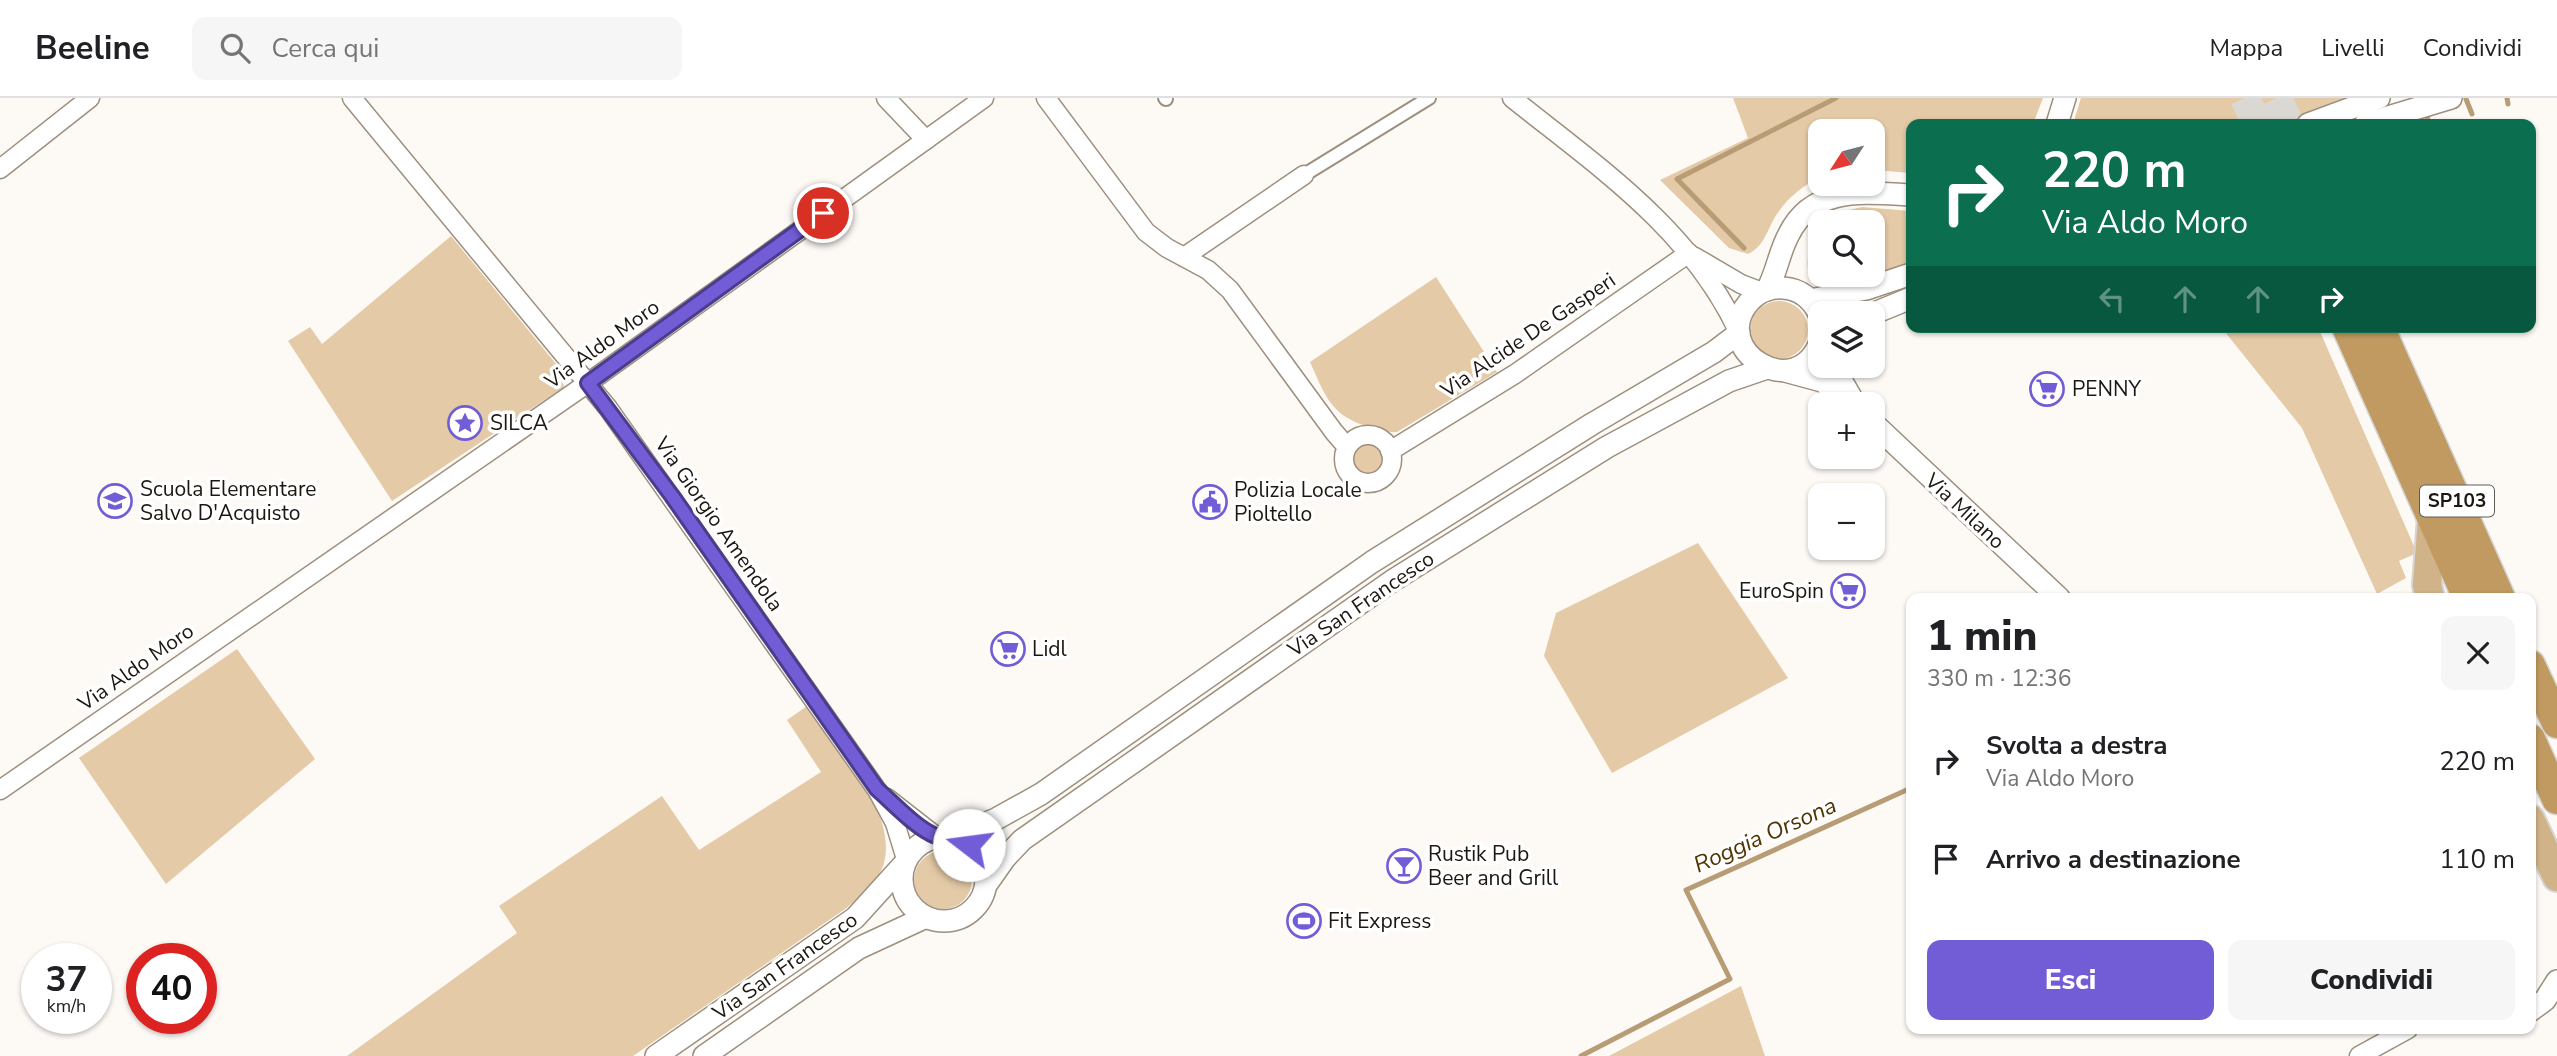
<!DOCTYPE html>
<html lang="it">
<meta charset="utf-8">
<style>
:root{--surface:#fff;--page:#f6f6f6;--text:#202124;--muted:#757577;--line:#e0e0e0;--accent:#735dd7}
body{margin:0;font-family:"Nunito Sans",sans-serif;background:var(--page);color:var(--text);height:100vh;display:flex;flex-direction:column;font-size:26px;white-space:nowrap}
*{box-sizing:border-box;margin:0}
p{font-size:23px;color:var(--muted)}
.icon{flex:none;width:38px;height:38px;fill:none;stroke:currentColor;stroke-width:2;stroke-linecap:round;stroke-linejoin:round}
.map{position:relative;flex:1;overflow:hidden}
.side{position:absolute;left:1906px;top:495px;width:630px;height:441px;display:flex;flex-direction:column;background:var(--surface);border-radius:14px;box-shadow:0 2px 5px #0004}
.side>*{flex:none}
.banner{position:absolute;left:1906px;top:21px;width:630px;height:214px;border-radius:14px;box-shadow:0 2px 5px #0004;background:#0b6e4f;color:#fff;overflow:hidden}
.needle{width:46px;rotate:234deg}
.fabs{position:absolute;left:1808px;top:21px;display:grid;gap:14px}
.fabs a{display:grid;place-items:center;width:77px;height:77px;border-radius:14px;background:var(--surface);box-shadow:0 2px 5px #0004;font-size:35px}
.speed{position:absolute;left:21px;top:845px;display:flex;gap:14px;font-size:35px;font-weight:700;text-align:center}
.speed>*{display:grid;place-content:center;width:91px;height:91px;border-radius:50%;background:var(--surface);box-shadow:0 2px 5px #0004;line-height:1}
.speed small{font-size:18px;font-weight:400}
.speed .limit{border:10px solid #d22;background:#fff;color:#111}
.pin{position:absolute;display:grid;place-items:center;width:60px;height:60px;color:#fff;margin:-30px;border:4px solid #fff;border-radius:50%;box-shadow:0 2px 7px #0007}
.me{position:absolute;width:77px;margin:-38px;rotate:285deg;stroke-linejoin:round;filter:drop-shadow(0 0 5px #0008)}
.turn{display:flex;align-items:center;gap:24px;height:147px;padding:0 21px;font-size:32px}
.turn .icon{width:91px;height:91px;stroke-width:2.5}
.turn b{display:block;font-size:49px;line-height:60px}
.lanes{display:flex;align-items:center;height:66px;padding:0 21px;background:#0003;justify-content:center;gap:35px;direction:ltr}
.lanes .off{opacity:.35}
.round{display:grid;place-items:center;flex:none;width:74px;height:74px;border-radius:14px;background:var(--page)}
.summary{display:flex;align-items:center;justify-content:space-between;height:119px;padding:0 21px}
h1{font-size:42px;font-weight:800;line-height:52px}
.button{display:flex;gap:14px;margin-top:auto;padding:14px 21px}
.button a{flex:1;height:80px;border-radius:14px;background:var(--accent);color:#fff;font-size:28px;font-weight:800;line-height:80px;text-align:center}
.button a+a{background:var(--page);color:var(--text)}
ul{padding:0;list-style:none}
li{display:flex;align-items:center;gap:21px;height:98px;padding:0 21px}
li div{flex:1}
li b{display:block;font-size:26px}
li em{font-style:normal}
header{display:flex;align-items:center;gap:42px;box-sizing:border-box;height:98px;padding:0 35px;background:var(--surface);border-bottom:2px solid var(--line)}
header strong{font-size:33px}
nav{display:flex;gap:38px;margin-inline-start:auto;font-size:24px}
.search{width:490px;height:63px;background:var(--page);display:flex;align-items:center;gap:18px;box-sizing:border-box;padding:0 24px;border-radius:14px;color:var(--muted);font-size:26px}
.map>svg:first-child{display:block}
.green{fill:#e4caa6}
.lines{fill:none;stroke-linecap:round;stroke-linejoin:round}
.stream{stroke:#b89c75;stroke-width:5}
.trunk-tunnel{stroke:#dbd8d4;stroke-width:30;stroke-dasharray:30 15;stroke-linecap:butt}
.pedestrian-casing{stroke:#9d8f7e;stroke-width:16}
.minor-casing{stroke:#9d8f7e;stroke-width:21}
.tertiary-casing{stroke:#9d8f7e;stroke-width:24}
.primary-casing{stroke:#d6d5d4;stroke-width:32}
.trunk-casing{stroke:#d6d5d4;stroke-width:33}
.pedestrian{stroke:#fff;stroke-width:12}
.minor{stroke:#fff;stroke-width:18}
.tertiary{stroke:#fff;stroke-width:21}
.primary{stroke:#d0b388;stroke-width:28}
.trunk{stroke:#c09a60;stroke-width:30}
.route-casing{stroke:#4b3c8c;stroke-width:18}
.route{stroke:#735dd7;stroke-width:12}
.labels{text-anchor:middle;dominant-baseline:central;stroke-width:7;stroke-linejoin:round;paint-order:stroke}
.shield{fill:#fff;stroke:#605d58;stroke-width:2}
.shield-label{font-size:19px;font-weight:bold;fill:#1c1710}
.street-label{font-size:21px;fill:#1c1710;stroke:#fff}
.poi-label{font-size:21px;fill:#1c1710;stroke:#fff;text-anchor:start}
.water-label{font-size:23px;font-style:italic;fill:#513400;stroke:#fff}
</style>
<header>
<strong>Beeline</strong>
<div class="search"><svg class="icon" aria-label="search" viewBox="0 0 24 24"><circle cx="10" cy="10" r="6"/><path d="M15 15l6 6"/></svg>Cerca qui</div>
<nav><a>Mappa</a><a>Livelli</a><a>Condividi</a></nav>
</header>
<div class="map">
<svg width="2557" height="958" viewBox="0 0 2557 958">
<rect width="100%" height="100%" fill="#fdfaf6"/>
<!-- green -->
<g class="green">
<path d="M 1733,0 L 2043,0 L 2033,26 L 1911,26 L 1911,75 L 1873,72 L 1872,33 L 1820,33 L 1820,79 C 1803,88 1788,99 1777,116 C 1767,131 1765,148 1748,156 L 1729,150 L 1660,82 L 1748,40 Z"/>
<path d="M 2081,0 L 2357,0 L 2356,2 L 2293,26 L 2073,26 Z"/>
<path d="M 1862,109 L 1911,113 L 1911,171 L 1826,191 C 1798,184 1807,146 1820,128 L 1820,177 L 1872,177 L 1872,124 L 1823,124 L 1840,114 Z"/>
<path d="M 451,138 L 561,272 L 564,289 L 392,403 L 288,243 L 310,229 L 322,246 Z"/>
<path d="M 1436,179 L 1497,274 L 1397,334 C 1388,335 1379,331 1370,329 C 1331,319 1325,297 1310,264 Z"/>
<circle cx="1779" cy="232" r="29"/>
<path d="M 2221,229 L 2318,229 L 2417,455 L 2399,463 L 2406,480 L 2377,496 L 2302,330 Z"/>
<circle cx="1368" cy="361" r="15"/>
<path d="M 1698,445 L 1788,580 L 1612,675 L 1544,558 L 1556,515 Z"/>
<path d="M 237,551 L 315,661 L 166,786 L 79,660 Z"/>
<path d="M 810,606 C 838,646 908,726 879,777 C 871,791 857,801 845,811 L 633,958 L 347,958 L 517,835 L 499,808 L 662,698 L 699,752 L 821,674 L 787,622 Z"/>
<circle cx="943" cy="782" r="29"/>
<path d="M 1741,888 L 1765,958 L 1609,958 Z"/>
</g>
<g class="lines">
<!-- stream -->
<g class="stream">
<path d="M 2507,0 L 2508,6"/>
<path d="M 2466,1 L 2472,16"/>
<path d="M 2426,15 L 2429,26"/>
<path d="M 1744,150 L 1677,81 L 1836,0"/>
<path d="M 1581,958 L 1730,881 L 1686,792 L 1911,690"/>
</g>
<!-- trunk-tunnel -->
<g class="trunk-tunnel">
<path d="M 2245,0 L 2257,26"/>
<path d="M 2277,0 L 2289,26"/>
</g>
<!-- pedestrian casing -->
<g class="pedestrian-casing">
<g id="pedestrian">
<path d="M 1165,0 L 1166,1"/>
<path d="M 1304,77 L 1429,0"/>
</g>
</g>
<!-- minor casing -->
<g class="minor-casing">
<g id="minor">
<path d="M 352,0 L 608,310 L 877,692 L 895,725 L 906,761"/>
<path d="M 886,0 L 926,42"/>
<path d="M 1046,0 L 1146,134 L 1167,150 L 1208,172 L 1230,192 L 1334,334 L 1347,349"/>
<path d="M 1512,0 C 1598,69 1691,131 1739,235"/>
<path d="M 0,71 L 90,0"/>
<path d="M 1184,159 L 1304,77"/>
<path d="M 1695,159 L 1741,186 L 1762,194"/>
<circle cx="1368" cy="361" r="24"/>
<path d="M 1390,353 L 1515,276 L 1689,155"/>
<path d="M 0,692 L 588,285 L 984,0"/>
<path d="M 887,700 L 937,739"/>
<path d="M 2359,958 L 2408,931"/>
</g>
</g>
<!-- tertiary casing -->
<g class="tertiary-casing">
<g id="tertiary">
<path d="M 2057,26 L 2065,0"/>
<path d="M 2308,26 L 2379,0"/>
<path d="M 2365,26 L 2451,0"/>
<path d="M 1767,192 C 1777,174 1779,154 1789,136 C 1813,87 1866,95 1911,97"/>
<path d="M 1810,202 L 1866,191 L 1911,176"/>
<path d="M 1872,216 L 1911,200"/>
<path d="M 1820,218 C 1813,202 1801,191 1783,190 C 1771,189 1758,194 1749,204 C 1708,252 1796,307 1820,244"/>
<path d="M 1833,268 L 1851,299"/>
<path d="M 1785,273 L 1822,283 L 1855,306"/>
<path d="M 1872,324 L 2059,500"/>
<circle cx="944" cy="781" r="42"/>
<path d="M 952,739 L 996,721 L 1041,696 L 1372,464 L 1592,326 L 1714,254 L 1739,235"/>
<path d="M 986,787 L 1005,760 L 1022,742 L 1392,483 L 1607,349 L 1729,283 L 1767,270"/>
<path d="M 2530,913 L 2545,902 L 2557,883"/>
<path d="M 656,958 L 855,820 L 904,766"/>
<path d="M 704,958 L 859,850 L 926,819"/>
</g>
</g>
<!-- primary casing -->
<g class="primary-casing">
<g id="primary">
<path d="M 2430,500 L 2427,487 L 2432,420"/>
<path d="M 2530,721 L 2557,779"/>
</g>
</g>
<!-- trunk casing -->
<g class="trunk-casing">
<g id="trunk">
<path d="M 2347,229 L 2468,500"/>
<path d="M 2379,229 L 2500,500"/>
<path d="M 2530,567 L 2557,625"/>
<path d="M 2530,641 L 2557,701"/>
</g>
</g>
<!-- pedestrian -->
<use href="#pedestrian" class="pedestrian"/>
<!-- minor -->
<use href="#minor" class="minor"/>
<!-- tertiary -->
<use href="#tertiary" class="tertiary"/>
<!-- primary -->
<use href="#primary" class="primary"/>
<!-- trunk -->
<use href="#trunk" class="trunk"/>
</g>
<g class="lines">
<!-- route casing -->
<g class="route-casing">
<path id="route" d="M 823,115 L 588,285 L 672,398 L 877,691 C 893,705 917,731 936,738 C 948,742 955,739 969,747"/>
</g>
<!-- route -->
<use href="#route" class="route"/>
</g>
<!-- icons -->
<defs>
<g id="supermarket-ring" transform="scale(1.75)"><circle r="9.5" fill="#fff" stroke="#735dd7" stroke-width="1.5"/><path d="M-6-5.5h2.5l.6 2H6L4.5 2H-2.5L-4.4-4H-6ZM-1.5 3.2a1.3 1.3 0 1 0 .1 0ZM3 3.2a1.3 1.3 0 1 0 .1 0Z" fill="#735dd7"/></g>
<g id="sight-ring" transform="scale(1.75)"><circle r="9.5" fill="#fff" stroke="#735dd7" stroke-width="1.5"/><path d="M0-6L1.8-2.2L6-1.7L2.9 1.2L3.7 5.4L0 3.3L-3.7 5.4L-2.9 1.2L-6-1.7L-1.8-2.2Z" fill="#735dd7"/></g>
<g id="school-ring" transform="scale(1.75)"><circle r="9.5" fill="#fff" stroke="#735dd7" stroke-width="1.5"/><path d="M0-5L7-2L0 1L-7-2ZM-4 1L0 2.5L4 1V4Q0 6-4 4Z" fill="#735dd7"/></g>
<g id="civic-ring" transform="scale(1.75)"><circle r="9.5" fill="#fff" stroke="#735dd7" stroke-width="1.5"/><path d="M-.6-6.5H3V-4.5H.6V-3L4-1V1h2V6H-6V1h2V-1L-.6-3ZM-1.2 2.5V6h2.4V2.5Z" fill="#735dd7"/></g>
<g id="bar-ring" transform="scale(1.75)"><circle r="9.5" fill="#fff" stroke="#735dd7" stroke-width="1.5"/><path d="M-6-5H6L.8 .8V4.5H3.5V6h-7V4.5H-.8V.8Z" fill="#735dd7"/></g>
<g id="stadium-ring" transform="scale(1.75)"><circle r="9.5" fill="#fff" stroke="#735dd7" stroke-width="1.5"/><path d="M0-5a6.5 5 0 1 0 0 10a6.5 5 0 1 0 0-10ZM-3.5-1.8h7v3.6h-7Z" fill="#735dd7"/></g>
</defs>
<g fill-rule="evenodd">
<use href="#supermarket-ring" x="2047" y="291"/>
<use href="#sight-ring" x="465" y="325"/>
<use href="#school-ring" x="115" y="403"/>
<use href="#civic-ring" x="1210" y="404"/>
<use href="#supermarket-ring" x="1848" y="493"/>
<use href="#supermarket-ring" x="1008" y="551"/>
<use href="#bar-ring" x="1404" y="768"/>
<use href="#stadium-ring" x="1304" y="823"/>
</g>
<g class="labels">
<!-- shield labels -->
<rect class="shield" x="2420" y="387.5" width="74" height="31" rx="5"/>
<g class="shield-label">
<text x="2457" y="403">SP103</text>
</g>
<!-- street labels -->
<g class="street-label">
<text transform="translate(1528 237) rotate(-34)">Via Alcide De Gasperi</text>
<text transform="translate(602 246) rotate(-36)">Via Aldo Moro</text>
<text transform="translate(1965 413) rotate(43)">Via Milano</text>
<text transform="translate(719 426) rotate(55)">Via Giorgio Amendola</text>
<text transform="translate(1361 506) rotate(-34)">Via San Francesco</text>
<text transform="translate(136 569) rotate(-35)">Via Aldo Moro</text>
<text transform="translate(785 868) rotate(-35)">Via San Francesco</text>
</g>
<!-- poi labels -->
<g class="poi-label">
<text x="2072" y="291">PENNY</text>
<text x="490" y="325">SILCA</text>
<text x="140" y="391">Scuola Elementare<tspan x="140" dy="24">Salvo D'Acquisto</tspan></text>
<text x="1234" y="392">Polizia Locale<tspan x="1234" dy="24">Pioltello</tspan></text>
<text x="1824" y="493" text-anchor="end">EuroSpin</text>
<text x="1032" y="551">Lidl</text>
<text x="1428" y="756">Rustik Pub<tspan x="1428" dy="24">Beer and Grill</tspan></text>
<text x="1328" y="823">Fit Express</text>
</g>
<!-- water labels -->
<g class="water-label">
<text transform="translate(1765 737) rotate(-24)">Roggia Orsona</text>
</g>
</g>
</svg>
<div class="fabs">
<a><svg class="needle" viewBox="-14 -14 28 28"><path d="M0-13l5 13h-10z" fill="#e53935"/><path d="M0 13l5-13h-10z" fill="#757577"/></svg></a>
<a><svg class="icon" aria-label="search" viewBox="0 0 24 24"><circle cx="10" cy="10" r="6"/><path d="M15 15l6 6"/></svg></a>
<a><svg class="icon" aria-label="layers" viewBox="0 0 24 24"><path d="M12 4l9 5-9 5-9-5zM3 14l9 5 9-5"/></svg></a>
<a>+</a>
<a>−</a>
</div>
<div class="speed"><div>37<small>km/h</small></div><div class="limit">40</div></div>
<div class="pin" style="left:823px;top:115px;background:#d93025"><svg class="icon" aria-label="arrive" viewBox="0 0 24 24"><path d="M6 21V4h12l-3 4 3 4H6"/></svg></div>
<svg class="me" style="left:969px;top:747px" viewBox="-20 -20 40 40"><circle r="19" fill="#fff"/><path d="M0-13L10 11 0 6-10 11z" fill="#735dd7"/></svg>
<div class="banner">
<div class="turn"><svg class="icon" aria-label="right" viewBox="0 0 24 24"><path d="M7 20v-9h11M14 6l5 5-5 5"/></svg><div><b>220 m</b>Via Aldo Moro</div></div>
<div class="lanes"><svg class="icon off" aria-label="left" viewBox="0 0 24 24"><path d="M17 20v-9H6M10 6l-5 5 5 5"/></svg><svg class="icon off" aria-label="ahead" viewBox="0 0 24 24"><path d="M12 20V5M6 11l6-6 6 6"/></svg><svg class="icon off" aria-label="ahead" viewBox="0 0 24 24"><path d="M12 20V5M6 11l6-6 6 6"/></svg><svg class="icon" aria-label="right" viewBox="0 0 24 24"><path d="M7 20v-9h11M14 6l5 5-5 5"/></svg></div>
</div>
<section class="side">
<div class="summary"><div><h1>1 min</h1><p>330 m · 12:36</p></div><a class="round"><svg class="icon" aria-label="close" viewBox="0 0 24 24"><path d="M6 6l12 12M18 6L6 18"/></svg></a></div>
<ul>
<li><svg class="icon" aria-label="right" viewBox="0 0 24 24"><path d="M7 20v-9h11M14 6l5 5-5 5"/></svg><div><b>Svolta a destra</b><p>Via Aldo Moro</p></div><em>220 m</em></li>
<li><svg class="icon" aria-label="arrive" viewBox="0 0 24 24"><path d="M6 21V4h12l-3 4 3 4H6"/></svg><div><b>Arrivo a destinazione</b></div><em>110 m</em></li>
</ul>
<div class="button"><a>Esci</a><a>Condividi</a></div>
</section>
</div>
